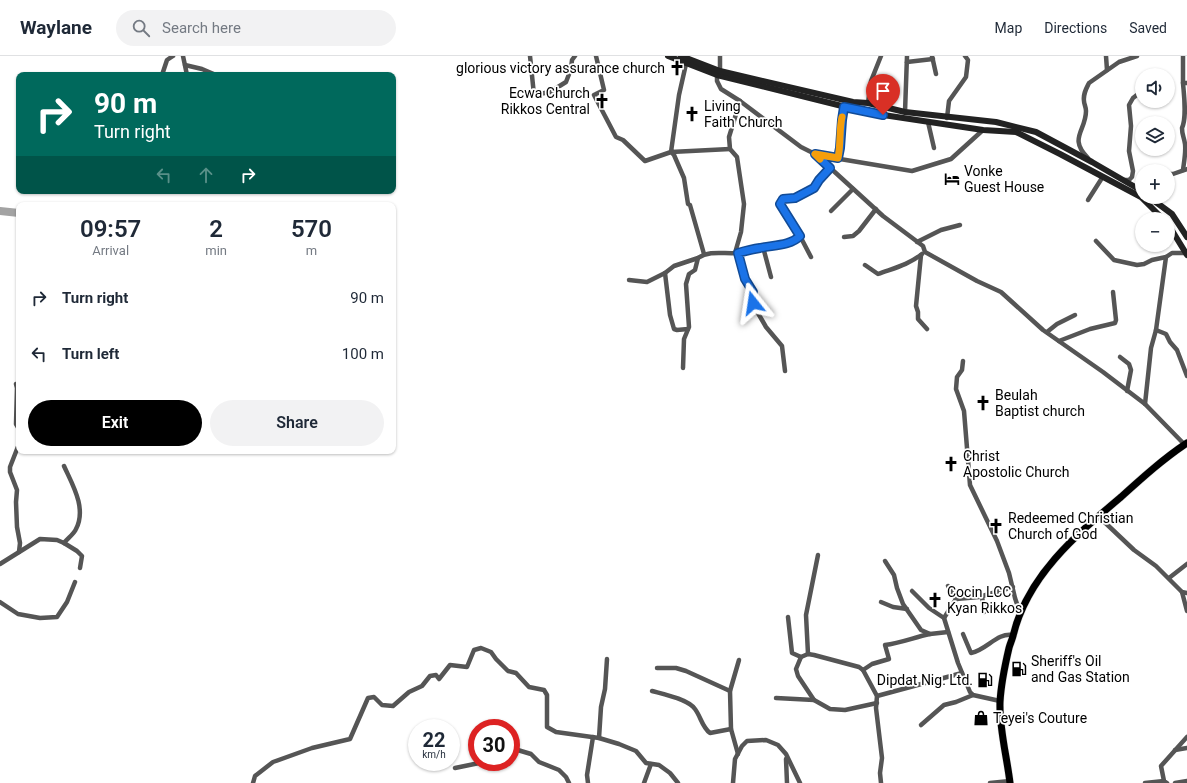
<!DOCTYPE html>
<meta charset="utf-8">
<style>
:root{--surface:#fff;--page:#f2f2f3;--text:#1f2937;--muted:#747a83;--line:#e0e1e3;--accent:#000}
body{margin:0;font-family:Roboto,sans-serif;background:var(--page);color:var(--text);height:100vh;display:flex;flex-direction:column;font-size:15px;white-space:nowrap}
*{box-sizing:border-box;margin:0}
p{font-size:13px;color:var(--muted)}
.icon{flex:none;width:22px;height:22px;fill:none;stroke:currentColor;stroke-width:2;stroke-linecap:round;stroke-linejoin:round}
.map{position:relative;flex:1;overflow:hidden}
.panel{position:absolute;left:16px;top:146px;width:380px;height:252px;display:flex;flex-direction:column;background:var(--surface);border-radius:8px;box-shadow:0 1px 3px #0004}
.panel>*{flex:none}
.hud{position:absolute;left:16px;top:16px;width:380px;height:122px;border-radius:8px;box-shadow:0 1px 3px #0004;background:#00695c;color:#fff;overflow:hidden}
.tools{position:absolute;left:1135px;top:12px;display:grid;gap:8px}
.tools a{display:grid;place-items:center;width:40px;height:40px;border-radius:50%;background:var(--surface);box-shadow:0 1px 3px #0004;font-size:20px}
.speed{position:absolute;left:408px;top:663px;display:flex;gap:8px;font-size:20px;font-weight:700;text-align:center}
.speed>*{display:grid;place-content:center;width:52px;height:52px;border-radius:50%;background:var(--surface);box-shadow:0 1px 3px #0004;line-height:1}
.speed small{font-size:10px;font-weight:400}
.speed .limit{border:6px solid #d22;background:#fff;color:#111}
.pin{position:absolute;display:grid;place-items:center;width:34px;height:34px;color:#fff;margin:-41px -17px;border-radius:50% 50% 50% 0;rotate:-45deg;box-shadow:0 0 4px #0007}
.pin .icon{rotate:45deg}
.me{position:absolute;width:44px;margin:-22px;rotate:345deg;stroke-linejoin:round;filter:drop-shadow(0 0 3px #0008)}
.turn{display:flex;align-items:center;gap:14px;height:84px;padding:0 12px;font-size:18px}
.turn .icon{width:52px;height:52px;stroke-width:2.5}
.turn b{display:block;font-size:28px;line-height:34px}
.lanes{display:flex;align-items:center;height:38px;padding:0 12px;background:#0003;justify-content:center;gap:20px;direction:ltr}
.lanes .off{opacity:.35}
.eta{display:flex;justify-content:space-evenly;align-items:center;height:68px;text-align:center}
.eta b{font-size:24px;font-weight:600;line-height:28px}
.cta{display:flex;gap:8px;margin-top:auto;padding:8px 12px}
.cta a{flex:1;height:46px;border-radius:24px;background:var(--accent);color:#fff;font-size:16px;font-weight:600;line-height:46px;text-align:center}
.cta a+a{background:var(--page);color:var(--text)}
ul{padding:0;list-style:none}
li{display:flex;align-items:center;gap:12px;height:56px;padding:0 12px}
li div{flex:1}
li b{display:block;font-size:15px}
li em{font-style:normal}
header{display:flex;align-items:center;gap:24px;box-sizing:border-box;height:56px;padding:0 20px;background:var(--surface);border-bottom:1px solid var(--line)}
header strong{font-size:19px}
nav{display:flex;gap:22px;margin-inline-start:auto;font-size:14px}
.search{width:280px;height:36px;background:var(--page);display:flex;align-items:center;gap:10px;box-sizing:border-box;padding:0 14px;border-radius:22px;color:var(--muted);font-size:15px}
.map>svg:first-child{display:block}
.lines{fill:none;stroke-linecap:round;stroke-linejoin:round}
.river{stroke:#a3a3a3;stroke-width:8}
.primary-casing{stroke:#dbdbdb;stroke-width:8}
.street{stroke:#555;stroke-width:4.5}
.secondary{stroke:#222;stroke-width:6}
.primary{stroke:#000;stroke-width:7}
.route-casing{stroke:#114b97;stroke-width:10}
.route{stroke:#1a73e8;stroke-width:7}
.slow{stroke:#f59e0b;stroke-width:7}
.labels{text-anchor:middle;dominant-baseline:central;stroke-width:3.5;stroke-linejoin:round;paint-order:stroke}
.poi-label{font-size:14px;fill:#000;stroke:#fff;text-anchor:start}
</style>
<header>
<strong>Waylane</strong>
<div class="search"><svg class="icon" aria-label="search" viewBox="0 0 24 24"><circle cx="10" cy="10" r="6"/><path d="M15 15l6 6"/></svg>Search here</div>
<nav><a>Map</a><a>Directions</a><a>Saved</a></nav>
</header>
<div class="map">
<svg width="1187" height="727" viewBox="0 0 1187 727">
<rect width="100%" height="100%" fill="#fff"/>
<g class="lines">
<!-- river -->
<path class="river" d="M 0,155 L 19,157"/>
<!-- primary casing -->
<g class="primary-casing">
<path id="primary" d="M 1010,727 C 1007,701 999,672 1000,646 C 1001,628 1005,609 1009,592 C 1010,588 1012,584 1013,580 C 1027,520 1076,479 1121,441 C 1142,422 1163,403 1187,387"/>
</g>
<!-- street -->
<g class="street">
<path d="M 183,0 L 187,19"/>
<path d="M 530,0 L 534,39 L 550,36 L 566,26 L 571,13 L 572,4 L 575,0"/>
<path d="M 596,0 L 604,34 L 594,39 L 616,81 L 623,84 L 645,105 L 671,96 L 674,99 L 684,122 L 688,148 L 690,149 L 704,198"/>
<path d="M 720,0 L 720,15"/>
<path d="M 932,0 L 936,18"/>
<path d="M 1106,0 L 1107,14"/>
<path d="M 907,6 L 933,3"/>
<path d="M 686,8 L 679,39 L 671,96 L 730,93"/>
<path d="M 185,9 L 202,13 L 216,19"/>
<path d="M 162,19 L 167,4 L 173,0"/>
<path d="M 717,19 L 717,25 L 721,33 L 740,45 L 801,91 L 815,98 L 883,160 L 923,190 L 925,196 L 977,225 L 1001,236 L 1043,274 L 1103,316 L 1145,348 L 1185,389"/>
<path d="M 1183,27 L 1183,0"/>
<path d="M 868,47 L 871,25 L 881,0"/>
<path d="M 905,56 L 907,0"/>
<path d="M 947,62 L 949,45 L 966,21 L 968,4 L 965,0"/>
<path d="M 928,66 L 934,92"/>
<path d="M 816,99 L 912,115 L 951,103 L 983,74"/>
<path d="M 838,102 L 841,92 L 842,64 L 844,51"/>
<path d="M 1088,102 C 1068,82 1086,75 1086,55 C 1086,51 1084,48 1084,45 C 1083,38 1086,33 1089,27 L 1119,6 L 1137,0"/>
<path d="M 1183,114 C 1184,106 1186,96 1185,88 C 1184,81 1182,79 1182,72 C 1187,61 1184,40 1183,27 L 1187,27"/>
<path d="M 1168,118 L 1173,118 L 1187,113"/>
<path d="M 1124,124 L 1129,124 L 1132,121 L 1133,115 L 1129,95 L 1131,70 L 1129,49 L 1133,42 L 1142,35"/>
<path d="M 1136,131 L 1142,126"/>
<path d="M 1088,144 L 1102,122"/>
<path d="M 831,155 L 853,133"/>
<path d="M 800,180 L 811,201"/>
<path d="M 844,181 L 853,180 L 859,175 L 876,153"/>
<path d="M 1096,185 L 1114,204 L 1137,209 L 1144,208 L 1152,204 L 1166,201 L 1172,197 L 1186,197"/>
<path d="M 917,186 L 941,174 L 960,169"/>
<path d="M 763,191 L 771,221"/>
<path d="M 735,197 L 741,176 L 744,148 L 737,101 L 730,93 L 729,81 L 740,45"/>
<path d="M 738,197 L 745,223 L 753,236 L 753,247 L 755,252 L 766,271 L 782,290 L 785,315"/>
<path d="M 921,199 L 916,250 L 918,256 L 918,263 L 927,273"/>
<path d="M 865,209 L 878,218 C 894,212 908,209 922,198"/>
<path d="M 665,217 L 670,259 L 674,273 L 677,274 L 688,273"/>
<path d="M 629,224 L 647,226 L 665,217 L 674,210 L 698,202"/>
<path d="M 1156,274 L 1166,278 L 1170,286 L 1177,294 L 1187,320"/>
<path d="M 1047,276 L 1057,268 L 1075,259"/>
<path d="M 1059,285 L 1090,273 L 1115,267 L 1116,264 L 1113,236"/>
<path d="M 1120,301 L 1129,308 L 1131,314 L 1127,335"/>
<path d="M 963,305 L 962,314 L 957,321 L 956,333 L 964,355 L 970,429 L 997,485 L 1009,517 L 1015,542 L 1020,557"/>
<path d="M 683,312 L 684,283 L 689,271 L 686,228 L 689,218 L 695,214 L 698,202 C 710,194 723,198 737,197 C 744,196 752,193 759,192 C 772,189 789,190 800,180 L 799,178 L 780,148 L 783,143 L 795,142 L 814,132 L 819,124 L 829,112"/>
<path d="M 16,328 L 17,332 L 16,368 L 19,373 L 19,388 L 10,411 L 10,416 L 17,434 L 16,446 L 17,471 L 20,487 L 19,496"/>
<path d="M 1145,348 L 1151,292 L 1156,274 L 1166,201"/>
<path d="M 1098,460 L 1134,494 L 1156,510 L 1182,536 L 1187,537"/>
<path d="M 64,487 C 68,482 74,478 76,473 C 87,452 72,428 64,410"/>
<path d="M 885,505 L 894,519 L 897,532 L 903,548 L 921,574 L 930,578 L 948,576"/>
<path d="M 0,508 L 40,483 L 57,484 L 64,487 L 77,495 L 82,500 L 80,512"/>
<path d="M 1169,522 L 1187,508"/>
<path d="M 948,530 L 956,543 L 979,541 L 1013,531"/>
<path d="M 912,535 L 929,552 L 944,562 L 958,607 L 970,636 L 973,639 L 1000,645"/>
<path d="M 1182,536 L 1187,555"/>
<path d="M 982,540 L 984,556"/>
<path d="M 0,546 L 18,558 L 40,562 L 57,561 L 67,546 L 75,526"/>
<path d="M 881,546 L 893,551 L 907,553"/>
<path d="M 788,561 L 792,597 L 801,601 L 808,598 L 814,599 L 859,611 L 863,614 L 877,640 L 876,652 L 882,702 L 880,717 L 881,727"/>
<path d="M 944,562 L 956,543"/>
<path d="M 963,578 L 971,597 C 987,594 997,576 1013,579"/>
<path d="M 808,598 L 806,559 L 818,499"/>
<path d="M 801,601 L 796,613 L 798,620 L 814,644"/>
<path d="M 657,612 L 676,612 L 686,615 L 730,635"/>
<path d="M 863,614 L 872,608 L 889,603 L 885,589 C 901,587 915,581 930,578"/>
<path d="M 652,635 C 663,638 688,643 695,653 C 701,661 702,671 710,677 L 731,673 L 738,698"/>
<path d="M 877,640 L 962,617"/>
<path d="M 776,642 L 814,644 L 830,653 L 845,654 L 877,647"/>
<path d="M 921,669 L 944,649 L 956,646 L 973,639"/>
<path d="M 731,673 L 730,635 L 739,604"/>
<path d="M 599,682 L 601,651 L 605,633 L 607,603"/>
<path d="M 511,692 L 531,698 L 539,706 L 559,714 L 566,721 L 569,727"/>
<path d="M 1175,694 L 1187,692"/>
<path d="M 786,703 L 787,727"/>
<path d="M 455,712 L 484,706"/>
<path d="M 253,727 L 255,720 L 273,706 L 312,692 L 350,683 L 368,642 L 374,641 L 382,649 L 393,650 L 409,636 L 422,630 L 430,620 L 436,619 L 439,623 L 450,609 L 467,611 L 474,594 L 481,592 L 491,596 L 496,603 L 508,615 L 516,617 L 529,631 L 544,634 L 547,639 L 547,671 L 556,676 L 599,682 L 619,688 L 636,695 L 646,707 L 659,709 L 670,717 L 678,727"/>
<path d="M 588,727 L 587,719 L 593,681"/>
<path d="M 644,727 L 651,708"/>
<path d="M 733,727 L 735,703 L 742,690 L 747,685 L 766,684 L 778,689 L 786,698 L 800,727"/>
<path d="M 990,727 L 1010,725"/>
<path d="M 1145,727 L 1164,725"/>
<path d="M 1167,727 L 1164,725 L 1161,710 L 1187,681"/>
<path d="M 1175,727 L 1187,725"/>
</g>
<!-- secondary -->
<g class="secondary">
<path d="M 668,0 L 717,19 L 870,57 L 983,74 L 1016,76 L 1060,98 L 1141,141 L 1163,163"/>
<path d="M 681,0 L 720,15 L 853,46 L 868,47 L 905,56 L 996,66 L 1036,76 L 1092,106 L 1142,135"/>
<path d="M 1149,141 L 1172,158 L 1187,181"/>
<path d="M 1168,168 L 1187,199"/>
</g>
<!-- primary -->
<use href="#primary" class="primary"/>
</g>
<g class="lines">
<!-- route casing -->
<g class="route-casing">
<path id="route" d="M 753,247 L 753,236 L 745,223 L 738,197 C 745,195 753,193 760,192 C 773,189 790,190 800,180 L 780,148 L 783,143 L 795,142 L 814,132 L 819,124 L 830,112 L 815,98 L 838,102 L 840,92 L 842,64 L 844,51 L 883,59"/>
</g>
<!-- route -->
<use href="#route" class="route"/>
<!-- slow -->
<path class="slow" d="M 820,103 L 815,98 L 838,102 C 841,88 839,74 842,61"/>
</g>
<!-- icons -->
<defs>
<g id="church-bare" transform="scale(1.2)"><path d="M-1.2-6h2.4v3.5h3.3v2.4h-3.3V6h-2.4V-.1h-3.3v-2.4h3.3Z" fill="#000" stroke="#fff" stroke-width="2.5" paint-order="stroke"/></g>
<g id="hotel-bare" transform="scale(1.2)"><path d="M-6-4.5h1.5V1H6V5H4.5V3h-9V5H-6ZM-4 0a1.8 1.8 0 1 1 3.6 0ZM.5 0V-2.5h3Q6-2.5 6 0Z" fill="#000" stroke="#fff" stroke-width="2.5" paint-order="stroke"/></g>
<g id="fuel-bare" transform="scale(1.2)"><path d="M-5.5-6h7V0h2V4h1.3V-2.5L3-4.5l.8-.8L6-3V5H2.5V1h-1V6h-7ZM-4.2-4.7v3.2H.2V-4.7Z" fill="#000" stroke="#fff" stroke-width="2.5" paint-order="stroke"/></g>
<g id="shop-bare" transform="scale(1.2)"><path d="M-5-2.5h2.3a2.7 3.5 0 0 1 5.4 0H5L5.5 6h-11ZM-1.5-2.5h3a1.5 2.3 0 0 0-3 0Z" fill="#000" stroke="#fff" stroke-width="2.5" paint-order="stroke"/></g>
</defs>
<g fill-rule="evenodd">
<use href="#church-bare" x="677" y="12"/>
<use href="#church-bare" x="602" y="45"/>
<use href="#church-bare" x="692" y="58"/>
<use href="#hotel-bare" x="952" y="123"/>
<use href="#church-bare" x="983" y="347"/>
<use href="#church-bare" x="951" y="408"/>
<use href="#church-bare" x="996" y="470"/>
<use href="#church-bare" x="935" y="544"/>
<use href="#fuel-bare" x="1019" y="613"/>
<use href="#fuel-bare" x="985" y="624"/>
<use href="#shop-bare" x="981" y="662"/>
</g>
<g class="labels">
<!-- poi labels -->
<g class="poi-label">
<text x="665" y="12" text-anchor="end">glorious victory assurance church</text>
<text x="590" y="37" text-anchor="end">Ecwa Church<tspan x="590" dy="16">Rikkos Central</tspan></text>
<text x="704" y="50">Living<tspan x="704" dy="16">Faith Church</tspan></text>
<text x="964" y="115">Vonke<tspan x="964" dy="16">Guest House</tspan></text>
<text x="995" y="339">Beulah<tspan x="995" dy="16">Baptist church</tspan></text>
<text x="963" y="400">Christ<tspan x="963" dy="16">Apostolic Church</tspan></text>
<text x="1008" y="462">Redeemed Christian<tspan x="1008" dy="16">Church of God</tspan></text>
<text x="947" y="536">Cocin LCC<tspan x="947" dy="16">Kyan Rikkos</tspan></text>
<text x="1031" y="605">Sheriff's Oil<tspan x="1031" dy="16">and Gas Station</tspan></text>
<text x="973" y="624" text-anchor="end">Dipdat Nig. Ltd.</text>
<text x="993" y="662">Teyei's Couture</text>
</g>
</g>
</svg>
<div class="tools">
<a><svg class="icon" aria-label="sound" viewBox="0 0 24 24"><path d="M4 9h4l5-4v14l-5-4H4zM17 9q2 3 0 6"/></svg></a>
<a><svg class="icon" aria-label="layers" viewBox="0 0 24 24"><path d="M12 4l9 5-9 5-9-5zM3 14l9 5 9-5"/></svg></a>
<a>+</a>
<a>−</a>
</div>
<div class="speed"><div>22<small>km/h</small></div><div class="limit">30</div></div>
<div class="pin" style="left:883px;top:59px;background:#d93025"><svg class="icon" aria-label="arrive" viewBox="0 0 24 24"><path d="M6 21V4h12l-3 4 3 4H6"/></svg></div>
<svg class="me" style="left:753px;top:247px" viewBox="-20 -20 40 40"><path d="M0-17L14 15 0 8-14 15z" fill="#1a73e8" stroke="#fff" stroke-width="4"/></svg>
<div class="hud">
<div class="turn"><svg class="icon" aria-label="right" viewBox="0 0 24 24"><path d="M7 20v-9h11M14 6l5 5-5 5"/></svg><div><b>90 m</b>Turn right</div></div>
<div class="lanes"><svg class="icon off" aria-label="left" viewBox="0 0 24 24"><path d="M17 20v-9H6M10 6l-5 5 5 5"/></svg><svg class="icon off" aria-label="ahead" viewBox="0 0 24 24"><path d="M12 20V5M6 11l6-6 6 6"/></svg><svg class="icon" aria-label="right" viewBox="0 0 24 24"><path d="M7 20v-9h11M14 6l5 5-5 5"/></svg></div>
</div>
<section class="panel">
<div class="eta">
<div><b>09:57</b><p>Arrival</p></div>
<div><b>2</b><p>min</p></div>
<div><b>570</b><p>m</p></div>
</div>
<ul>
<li><svg class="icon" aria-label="right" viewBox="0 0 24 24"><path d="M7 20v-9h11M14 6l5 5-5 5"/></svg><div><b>Turn right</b></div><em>90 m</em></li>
<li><svg class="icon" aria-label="left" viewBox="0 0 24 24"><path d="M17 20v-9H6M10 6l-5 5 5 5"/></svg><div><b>Turn left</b></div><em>100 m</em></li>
</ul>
<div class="cta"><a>Exit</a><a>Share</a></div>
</section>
</div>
